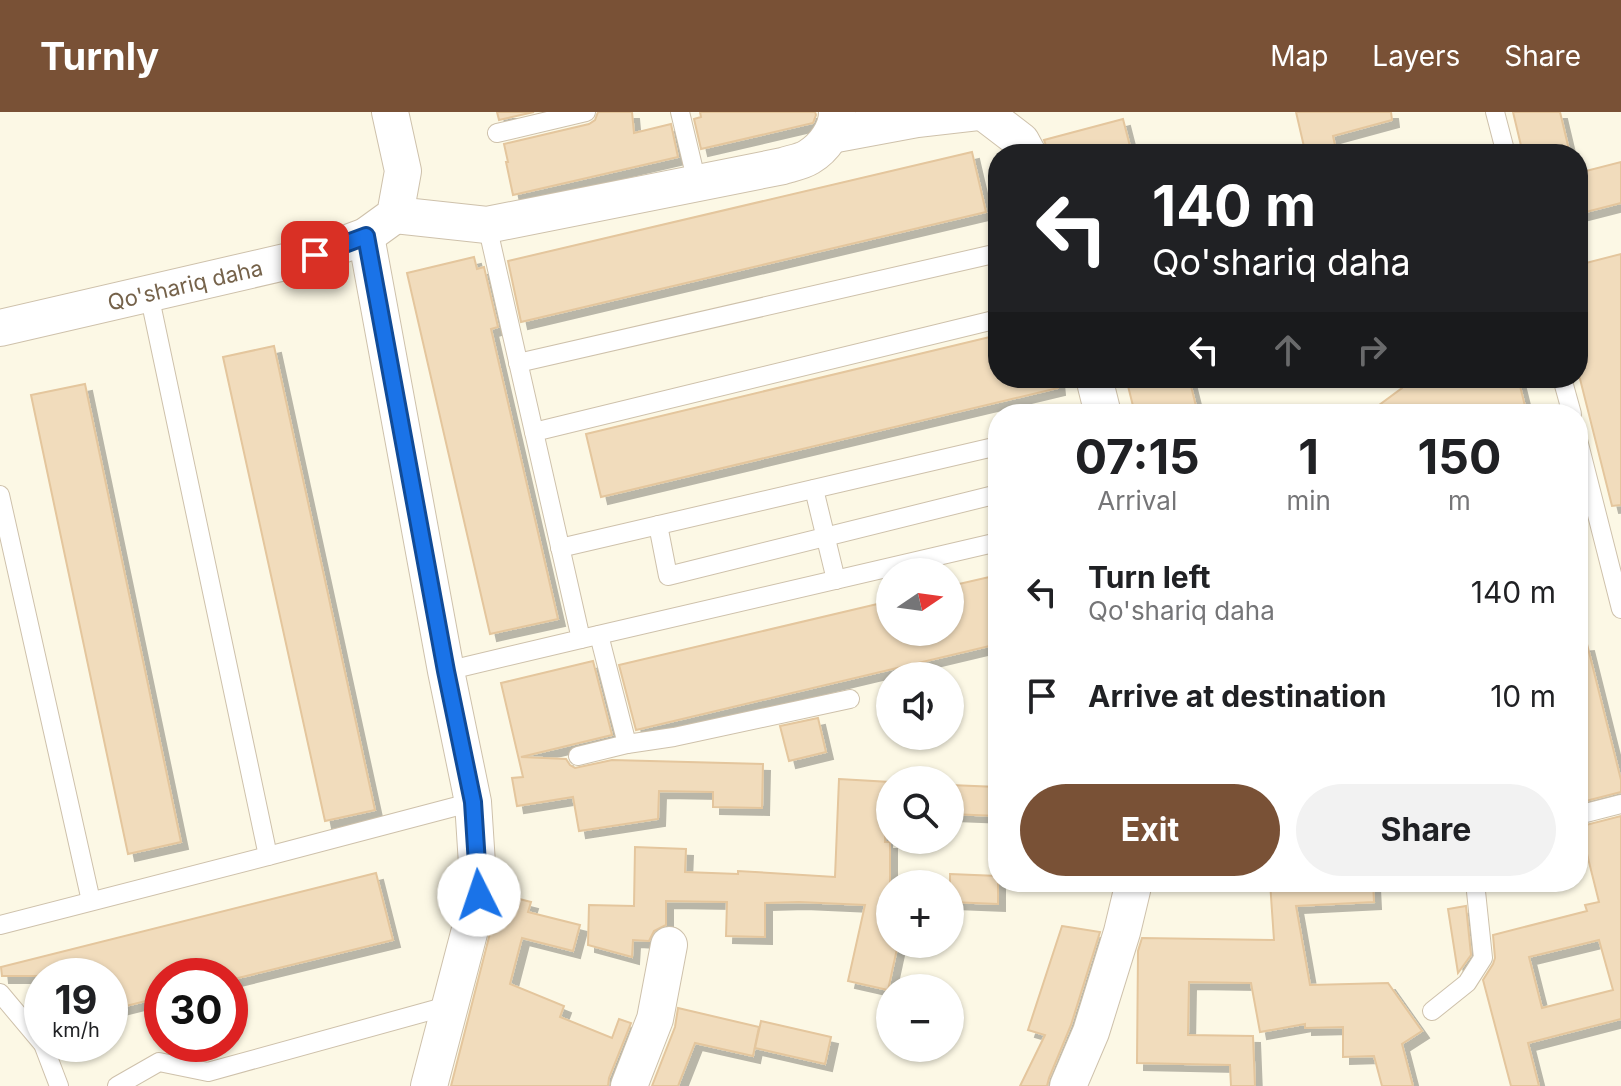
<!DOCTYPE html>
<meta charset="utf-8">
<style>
:root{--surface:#fff;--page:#f2f2f2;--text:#202124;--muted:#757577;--accent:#795136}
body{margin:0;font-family:Inter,sans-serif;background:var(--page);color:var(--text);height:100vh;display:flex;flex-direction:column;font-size:30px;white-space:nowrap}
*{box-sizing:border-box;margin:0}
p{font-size:26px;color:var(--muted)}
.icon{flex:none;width:44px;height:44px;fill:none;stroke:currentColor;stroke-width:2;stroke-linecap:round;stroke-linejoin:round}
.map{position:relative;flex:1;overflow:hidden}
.drawer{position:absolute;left:988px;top:292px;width:600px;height:488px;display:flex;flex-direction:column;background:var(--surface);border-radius:32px;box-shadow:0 2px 6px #0004}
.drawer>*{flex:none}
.top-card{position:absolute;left:988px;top:32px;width:600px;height:244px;border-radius:32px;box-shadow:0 2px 6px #0004;background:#202124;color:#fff;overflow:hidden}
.needle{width:52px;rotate:77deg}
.tools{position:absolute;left:876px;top:446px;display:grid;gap:16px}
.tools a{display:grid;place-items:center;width:88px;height:88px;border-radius:50%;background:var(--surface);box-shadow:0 2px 6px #0004;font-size:40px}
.speed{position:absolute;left:24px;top:846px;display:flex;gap:16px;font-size:40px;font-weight:700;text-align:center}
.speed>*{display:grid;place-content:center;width:104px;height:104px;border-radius:50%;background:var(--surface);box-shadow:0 2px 6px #0004;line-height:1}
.speed small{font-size:20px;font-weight:400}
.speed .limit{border:12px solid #d22;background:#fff;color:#111}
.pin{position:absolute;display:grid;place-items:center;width:68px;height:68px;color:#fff;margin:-34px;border-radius:16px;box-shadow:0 4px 12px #0006}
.me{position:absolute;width:88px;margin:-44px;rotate:356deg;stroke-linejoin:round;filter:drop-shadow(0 0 6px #0008)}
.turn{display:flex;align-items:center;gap:28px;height:168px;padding:0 32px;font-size:36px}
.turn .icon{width:104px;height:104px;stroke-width:2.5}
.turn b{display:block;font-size:56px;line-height:68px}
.lanes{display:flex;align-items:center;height:76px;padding:0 32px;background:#0003;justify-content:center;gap:40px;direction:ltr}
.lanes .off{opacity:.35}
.eta{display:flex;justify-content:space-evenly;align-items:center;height:136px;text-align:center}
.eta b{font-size:48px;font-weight:700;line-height:56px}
.button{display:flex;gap:16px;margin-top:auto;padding:16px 32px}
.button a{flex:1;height:92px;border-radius:48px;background:var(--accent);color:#fff;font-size:32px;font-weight:700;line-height:92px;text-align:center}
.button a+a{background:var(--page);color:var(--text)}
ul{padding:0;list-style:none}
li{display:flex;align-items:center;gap:24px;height:104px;padding:0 32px}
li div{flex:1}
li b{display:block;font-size:30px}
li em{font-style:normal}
header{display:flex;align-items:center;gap:48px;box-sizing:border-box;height:112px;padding:0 40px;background:var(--accent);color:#fff}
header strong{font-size:38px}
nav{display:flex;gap:44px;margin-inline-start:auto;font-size:28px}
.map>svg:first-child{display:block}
.building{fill:#f1dcbc;stroke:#e4c69d;stroke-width:2;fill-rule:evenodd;filter:url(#shadow)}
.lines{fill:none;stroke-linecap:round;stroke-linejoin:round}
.lane-casing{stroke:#cec1ab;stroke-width:20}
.street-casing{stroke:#cec1ab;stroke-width:38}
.lane{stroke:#fff;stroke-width:18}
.street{stroke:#fff;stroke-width:36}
.route-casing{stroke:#114b97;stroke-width:20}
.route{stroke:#1a73e8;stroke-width:14}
.labels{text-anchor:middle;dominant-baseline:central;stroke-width:6;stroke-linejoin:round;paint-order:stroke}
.street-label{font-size:22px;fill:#75624a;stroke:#fffbeb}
</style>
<header>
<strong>Turnly</strong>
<nav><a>Map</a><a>Layers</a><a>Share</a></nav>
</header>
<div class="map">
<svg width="1621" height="974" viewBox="0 0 1621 974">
<defs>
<filter id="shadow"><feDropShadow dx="7" dy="7" stdDeviation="0" flood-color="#0004"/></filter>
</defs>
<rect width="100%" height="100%" fill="#fcf8e5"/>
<!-- building -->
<g class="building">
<path d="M 497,0 L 534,0 L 499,8 Z"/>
<path d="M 598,0 L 632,0 L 634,21 L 671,12 L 678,45 L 513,83 L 506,50 L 508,50 L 504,32 L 589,12 L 595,8 Z"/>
<path d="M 700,0 L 815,0 L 816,3 L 813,11 L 701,37 L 694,7 L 701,5 Z"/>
<path d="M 1296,0 L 1391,0 L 1392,8 L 1333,24 L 1335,33 L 1305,39 Z"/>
<path d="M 1513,0 L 1560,0 L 1570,42 L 1523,42 Z"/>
<path d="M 1123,7 L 1132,42 L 1049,42 L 1044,28 Z"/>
<path d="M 972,40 L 986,100 L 521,210 L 508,149 Z"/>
<path d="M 1621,50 L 1621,91 L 1578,102 L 1578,61 Z"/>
<path d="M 1621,142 L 1621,393 L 1612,394 L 1578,259 L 1578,153 Z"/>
<path d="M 474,145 L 477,157 L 484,155 L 498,215 L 491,217 L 558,507 L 490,522 L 407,161 Z"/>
<path d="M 998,223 L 998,266 L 1057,266 L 1058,276 L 601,385 L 586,322 Z"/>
<path d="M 274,234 L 375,698 L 325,709 L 223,245 Z"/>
<path d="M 1126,266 L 1189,266 L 1198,302 L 1135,302 Z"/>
<path d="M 1399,266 L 1518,266 L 1527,302 L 1367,302 L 1402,276 Z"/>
<path d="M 85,272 L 181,730 L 128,742 L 31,283 Z"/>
<path d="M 998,463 L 998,532 L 636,618 L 619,553 L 890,489 L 890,520 L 950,520 L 950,474 Z"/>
<path d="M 1587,532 L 1621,668 L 1621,680 L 1578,691 L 1578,533 Z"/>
<path d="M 593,549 L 612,623 L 521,645 L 566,647 L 570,653 L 575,656 L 612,648 L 763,652 L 762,696 L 713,695 L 713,680 L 659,679 L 658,707 L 579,719 L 573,685 L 517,694 L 512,666 L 523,665 L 501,571 Z"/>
<path d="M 818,606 L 826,640 L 789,649 L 780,614 Z"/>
<path d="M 839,667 L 890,670 L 890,699 L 886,698 L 885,730 L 890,730 L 890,832 L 898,832 L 888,878 L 848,869 L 865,793 L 799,790 L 765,791 L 765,825 L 726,824 L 727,790 L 666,789 L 666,813 L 654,819 L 649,829 L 633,828 L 632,845 L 588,833 L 589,793 L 634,794 L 635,735 L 686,737 L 685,760 L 738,762 L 738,759 L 835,765 Z"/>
<path d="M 950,673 L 998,675 L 998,704 L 950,702 Z"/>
<path d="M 1621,704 L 1621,907 L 1528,931 L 1539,974 L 1511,974 L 1483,868 L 1493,852 L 1495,846 L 1493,823 L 1587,799 L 1585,793 L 1599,790 L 1585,734 L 1578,736 L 1578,715 ZM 1599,828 L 1613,878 L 1542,896 L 1529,845 Z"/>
<path d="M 376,761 L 393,828 L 230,868 L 230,864 L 162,864 L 162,885 L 110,898 L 110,864 L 2,864 L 1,855 Z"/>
<path d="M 950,762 L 998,764 L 998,792 L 950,790 Z"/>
<path d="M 1270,770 L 1373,770 L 1374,790 L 1296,794 L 1310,873 L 1388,871 L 1422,919 L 1402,932 L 1413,974 L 1382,974 L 1374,944 L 1343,945 L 1343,915 L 1305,916 L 1305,912 L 1260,920 L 1251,871 L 1189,870 L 1188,923 L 1253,924 L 1255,974 L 1231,974 L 1230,953 L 1137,951 L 1138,839 L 1142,826 L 1274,828 Z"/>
<path d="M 500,782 L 531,790 L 528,800 L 580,813 L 573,839 L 522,826 L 510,872 L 564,894 L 560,905 L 612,926 L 619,907 L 631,911 L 609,966 L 608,974 L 451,974 Z"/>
<path d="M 1466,794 L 1471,843 L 1458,861 L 1448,797 Z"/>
<path d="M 1062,814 L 1100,820 L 1071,913 L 1049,966 L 1047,974 L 1020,974 L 1045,923 L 1028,918 Z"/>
<path d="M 678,896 L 759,915 L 753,944 L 695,931 L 678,974 L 652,974 L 675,915 Z"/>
<path d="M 761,909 L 831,925 L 825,952 L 755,936 Z"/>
</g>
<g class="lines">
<!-- lane casing -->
<g class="lane-casing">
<g id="lane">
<path d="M 680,0 L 697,71"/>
<path d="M 1495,0 L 1506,42"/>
<path d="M 497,21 L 586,0"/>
<path d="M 149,182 L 268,744"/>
<path d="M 518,251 L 998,141"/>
<path d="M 1562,266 L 1572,302"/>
<path d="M 534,320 L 998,207"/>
<path d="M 1578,328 L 1621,497"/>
<path d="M 814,377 L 836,468"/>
<path d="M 0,383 L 91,789"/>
<path d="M 658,413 L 668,464 L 998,382"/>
<path d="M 560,436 L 998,334"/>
<path d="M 599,523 L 627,632"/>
<path d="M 581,527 L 998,430"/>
<path d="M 446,559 L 581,527 L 487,113"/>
<path d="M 578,644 L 627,632 L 674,625 L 850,587"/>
<path d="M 1578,703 L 1621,692"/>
<path d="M 0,813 L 268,744 L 473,690"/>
<path d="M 0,881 L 42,931"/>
<path d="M 1432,899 L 1467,871 L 1483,846 L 1475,770"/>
<path d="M 43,932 L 59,974"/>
<path d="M 117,974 L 159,950 L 208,960 L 451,893"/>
</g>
</g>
<!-- street casing -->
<g class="street-casing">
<g id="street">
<path d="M 983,0 L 1021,29 L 1028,42"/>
<path d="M 831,23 L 917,7 L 978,0"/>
<path d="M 395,103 L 487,113 L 783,54 C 791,51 801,50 809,45 C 824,36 837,18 837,0"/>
<path d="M 366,124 L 446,559 L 473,690 L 479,783 L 429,974"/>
<path id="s1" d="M 0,216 L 315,143 L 366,124 L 395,103 L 403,59 L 390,0"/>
<path d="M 1094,266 L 1103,302"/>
<path d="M 629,974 L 655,907 L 669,833"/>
<path d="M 1068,974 L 1091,920 L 1122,820 L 1134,770"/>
</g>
</g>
<!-- lane -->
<use href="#lane" class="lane"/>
<!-- street -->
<use href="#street" class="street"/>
</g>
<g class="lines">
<!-- route casing -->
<g class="route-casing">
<path id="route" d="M 315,143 L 366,124 L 446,559 L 473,690 L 479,783"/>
</g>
<!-- route -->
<use href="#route" class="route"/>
</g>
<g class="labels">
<!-- street labels -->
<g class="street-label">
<text stroke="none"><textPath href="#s1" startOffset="190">Qo'shariq daha</textPath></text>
</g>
</g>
</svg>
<div class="tools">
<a><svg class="needle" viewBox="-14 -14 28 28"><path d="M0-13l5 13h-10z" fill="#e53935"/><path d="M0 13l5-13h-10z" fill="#757577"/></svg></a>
<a><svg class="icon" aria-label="sound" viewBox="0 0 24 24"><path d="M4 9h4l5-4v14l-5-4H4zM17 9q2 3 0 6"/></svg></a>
<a><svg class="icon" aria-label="search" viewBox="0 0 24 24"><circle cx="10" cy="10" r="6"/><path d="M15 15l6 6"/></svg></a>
<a>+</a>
<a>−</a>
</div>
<div class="speed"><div>19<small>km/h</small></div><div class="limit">30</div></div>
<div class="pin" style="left:315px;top:143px;background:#d93025"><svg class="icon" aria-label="arrive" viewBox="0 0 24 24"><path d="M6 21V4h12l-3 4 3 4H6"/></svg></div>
<svg class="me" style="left:479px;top:783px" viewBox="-20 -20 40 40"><circle r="19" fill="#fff"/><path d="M0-13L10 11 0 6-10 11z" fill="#1a73e8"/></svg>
<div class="top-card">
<div class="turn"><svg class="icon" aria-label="left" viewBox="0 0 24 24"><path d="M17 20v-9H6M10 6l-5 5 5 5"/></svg><div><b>140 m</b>Qo'shariq daha</div></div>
<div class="lanes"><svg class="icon" aria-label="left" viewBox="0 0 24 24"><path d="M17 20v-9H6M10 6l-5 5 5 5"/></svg><svg class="icon off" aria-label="ahead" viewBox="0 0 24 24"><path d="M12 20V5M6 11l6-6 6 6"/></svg><svg class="icon off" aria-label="right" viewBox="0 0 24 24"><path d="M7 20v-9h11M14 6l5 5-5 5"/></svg></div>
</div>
<section class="drawer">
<div class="eta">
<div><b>07:15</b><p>Arrival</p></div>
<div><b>1</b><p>min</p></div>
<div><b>150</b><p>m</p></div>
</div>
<ul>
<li><svg class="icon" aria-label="left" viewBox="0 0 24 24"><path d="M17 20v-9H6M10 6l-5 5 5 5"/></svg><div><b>Turn left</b><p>Qo'shariq daha</p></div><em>140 m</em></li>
<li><svg class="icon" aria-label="arrive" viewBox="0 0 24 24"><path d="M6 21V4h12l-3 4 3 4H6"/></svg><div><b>Arrive at destination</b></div><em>10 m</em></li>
</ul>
<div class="button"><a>Exit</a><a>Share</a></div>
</section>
</div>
